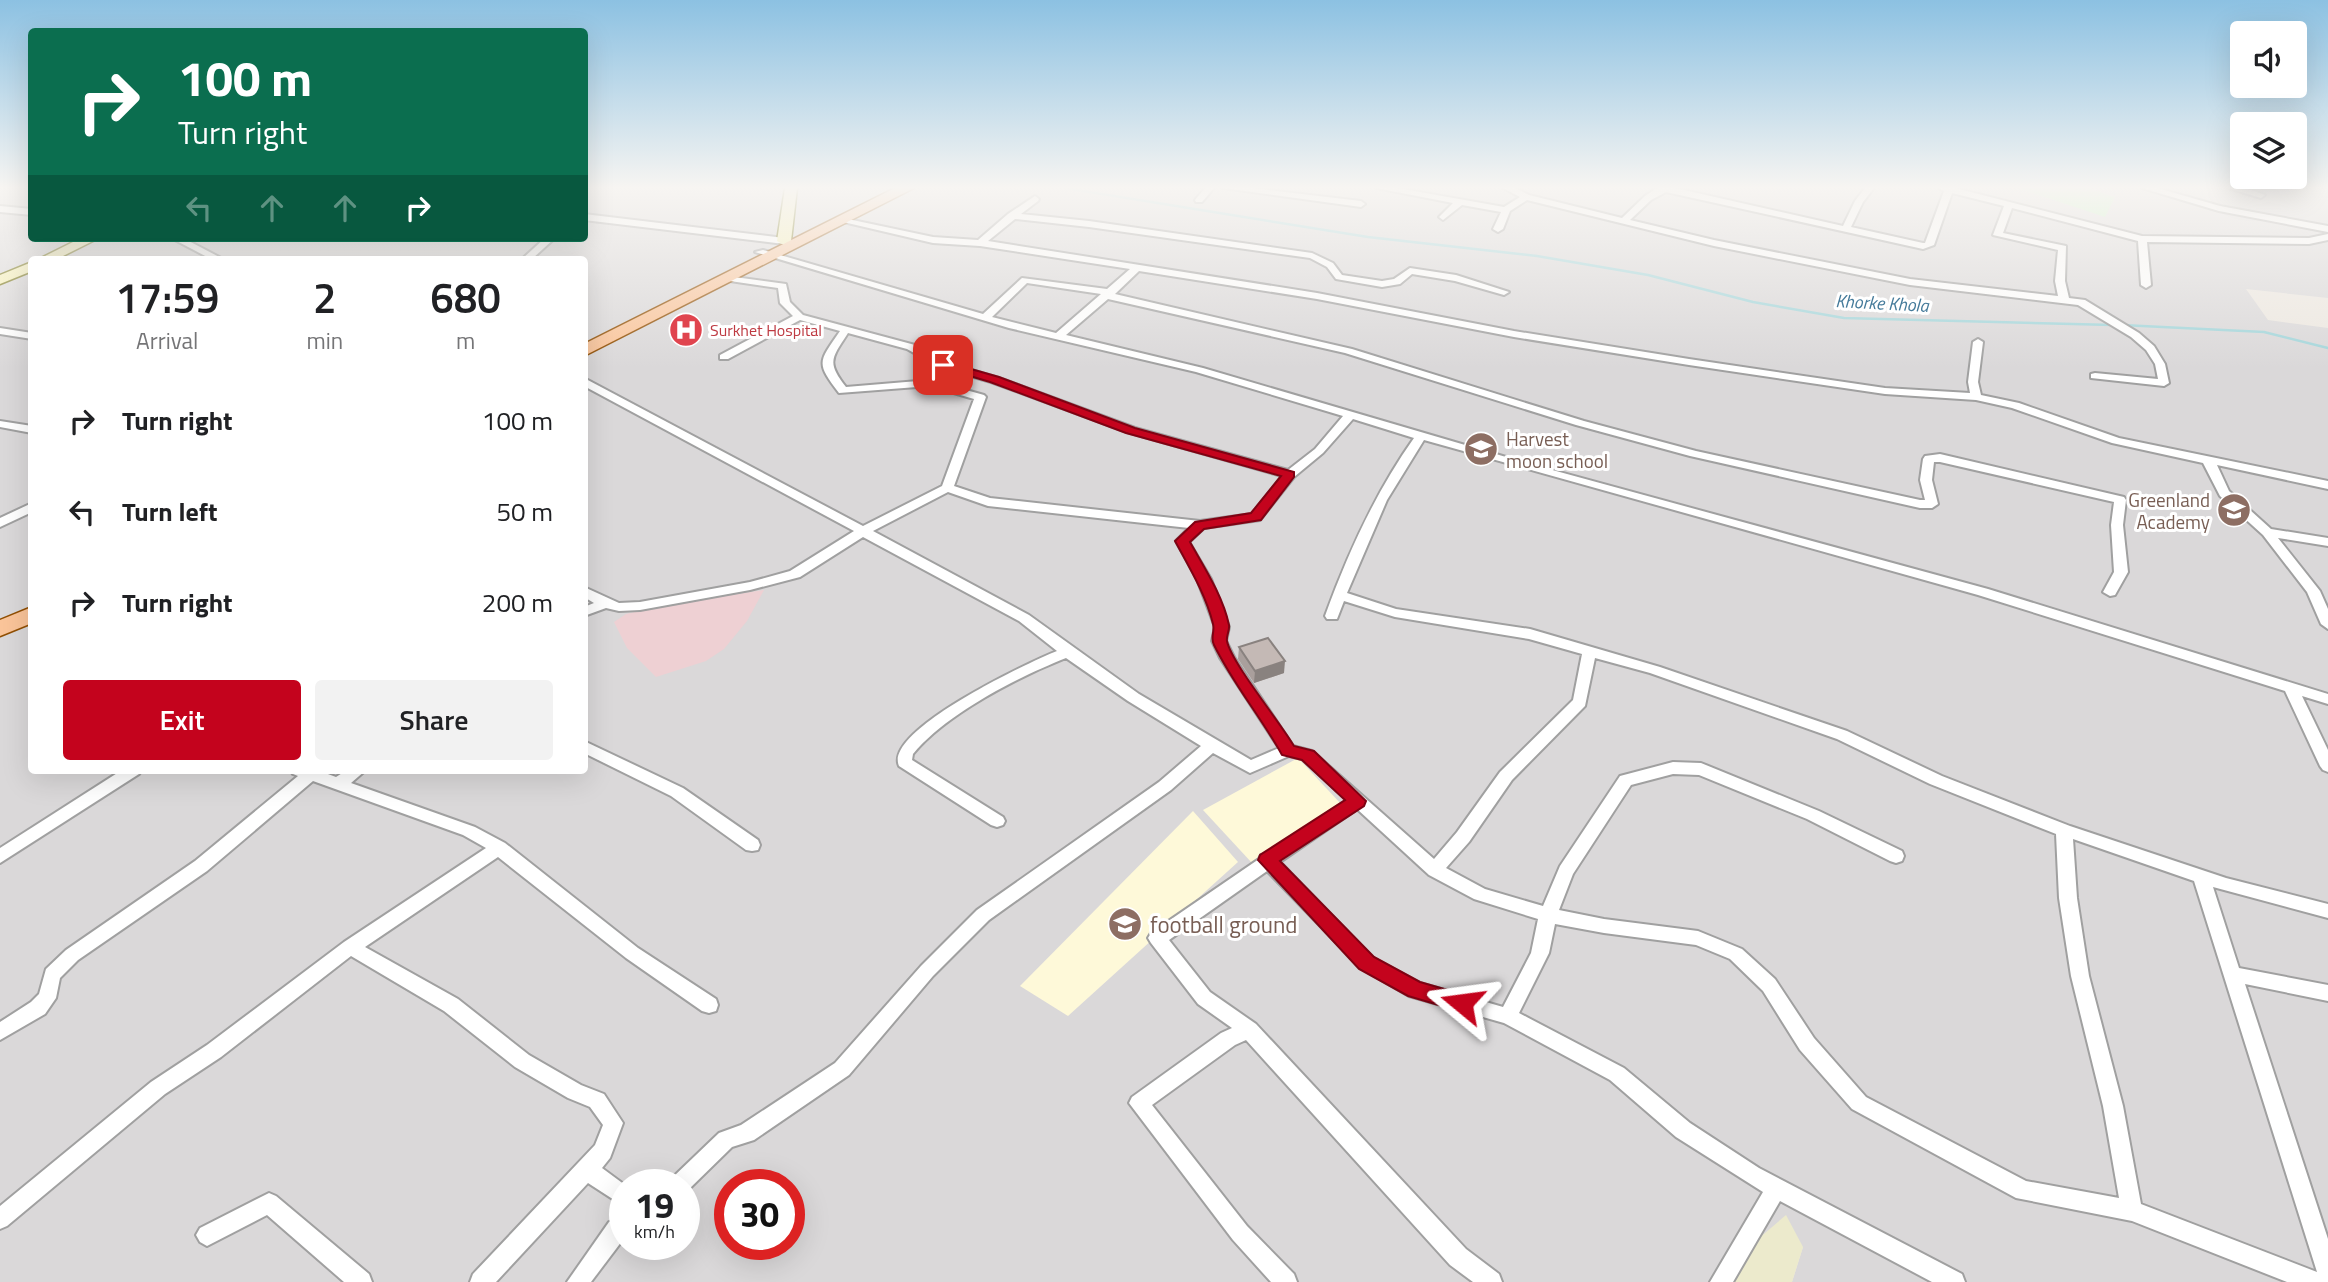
<!DOCTYPE html>
<style>
:root{--surface:#fff;--page:#f2f2f2;--text:#202124;--muted:#757577;--accent:#c4031d}
body{margin:0;font-family:"Titillium Web",sans-serif;background:var(--page);color:var(--text);height:100vh;display:flex;flex-direction:column;font-size:26px;white-space:nowrap}
*{box-sizing:border-box;margin:0}
p{font-size:23px;color:var(--muted)}
.icon{flex:none;width:38px;height:38px;fill:none;stroke:currentColor;stroke-width:2;stroke-linecap:round;stroke-linejoin:round}
.map{position:relative;flex:1;overflow:hidden}
.side{position:absolute;left:28px;top:256px;width:560px;height:518px;display:flex;flex-direction:column;background:var(--surface);border-radius:7px;box-shadow:0 7px 28px #0002}
.side>*{flex:none}
.banner{position:absolute;left:28px;top:28px;width:560px;height:214px;border-radius:7px;box-shadow:0 7px 28px #0002;background:#0b6e4f;color:#fff;overflow:hidden}
.fabs{position:absolute;left:2230px;top:21px;display:grid;gap:14px}
.fabs a{display:grid;place-items:center;width:77px;height:77px;border-radius:7px;background:var(--surface);box-shadow:0 7px 28px #0002;font-size:35px}
.speed{position:absolute;left:609px;top:1169px;display:flex;gap:14px;font-size:35px;font-weight:700;text-align:center}
.speed>*{display:grid;place-content:center;width:91px;height:91px;border-radius:50%;background:var(--surface);box-shadow:0 7px 28px #0002;line-height:1}
.speed small{font-size:18px;font-weight:400}
.speed .limit{border:10px solid #d22;background:#fff;color:#111}
.pin{position:absolute;display:grid;place-items:center;width:60px;height:60px;color:#fff;margin:-30px;border-radius:14px;box-shadow:0 4px 10px #0006}
.me{position:absolute;width:77px;margin:-38px;rotate:286deg;stroke-linejoin:round;filter:drop-shadow(0 0 5px #0008)}
.turn{display:flex;align-items:center;gap:24px;height:147px;padding:0 35px;font-size:32px}
.turn .icon{width:91px;height:91px;stroke-width:2.5}
.turn b{display:block;font-size:49px;line-height:60px}
.lanes{display:flex;align-items:center;height:66px;padding:0 35px;background:#0003;justify-content:center;gap:35px;direction:ltr}
.lanes .off{opacity:.35}
.eta{display:flex;justify-content:space-evenly;align-items:center;height:119px;text-align:center}
.eta b{font-size:42px;font-weight:600;line-height:49px}
.button{display:flex;gap:14px;margin-top:auto;padding:14px 35px}
.button a{flex:1;height:80px;border-radius:7px;background:var(--accent);color:#fff;font-size:28px;font-weight:600;line-height:80px;text-align:center}
.button a+a{background:var(--page);color:var(--text)}
ul{padding:0;list-style:none}
li{display:flex;align-items:center;gap:21px;height:91px;padding:0 35px}
li div{flex:1}
li b{display:block;font-size:26px}
li em{font-style:normal}
.map>svg:first-child{display:block}
.residential{fill:#dad8d9;fill-rule:evenodd}
.commercial{fill:#eed0d3}
.education{fill:#fef9d9}
.farmland{fill:#eceacc}
.park{fill:#c0f8bd}
.lines{fill:none;stroke-linecap:round;stroke-linejoin:round}
.stream{stroke:#a2d5da;stroke-width:2.5}
.minor-casing{stroke:#a0a0a0;stroke-width:4}
.secondary-casing{stroke:#6f6c06;stroke-width:3}
.primary-casing{stroke:#914f03;stroke-width:3}
.minor{fill:#fff;fill-rule:evenodd}
.secondary{fill:#f8f2b4;fill-rule:evenodd}
.primary{fill:#fac499;fill-rule:evenodd}
.wall{fill:#a99f9c}
.shaded-wall{fill:#89827f}
.building{fill:#c4b9b5;stroke:#89827f;stroke-width:2}
.route{fill:#c4031d;stroke:#7f0213;stroke-width:2}
.labels{text-anchor:middle;dominant-baseline:central;stroke-width:6;stroke-linejoin:round;paint-order:stroke}
.far-health-label{font-size:16px;fill:#be3a42;stroke:#fff;text-anchor:start}
.far-water-label{font-size:18px;font-style:italic;fill:#447a9a;stroke:#fff}
.education-label{font-size:19px;fill:#785e54;stroke:#fff;text-anchor:start}
.near-education-label{font-size:23px;fill:#785e54;stroke:#fff;text-anchor:start}
</style>
<div class="map">
<svg width="2328" height="1282" viewBox="0 0 2328 1282">
<rect width="100%" height="100%" fill="#ede8e1"/>
<!-- residential -->
<path class="residential" d="M 0,188 L 31,188 L 32,238 L 584,238 L 585,188 L 2018,188 L 2104,216 L 2115,197 L 2088,188 L 2328,188 L 2328,298 L 2246,289 L 2268,320 L 2328,328 L 2328,1282 L 1792,1282 L 1803,1247 L 1720,1282 L 0,1282 ZM 32,259 L 584,259 L 584,770 L 32,770 ZM 625,1185 L 684,1185 L 684,1244 L 625,1244 ZM 730,1185 L 789,1185 L 789,1244 L 730,1244 Z"/>
<!-- commercial -->
<path class="commercial" d="M 764,590 L 747,621 L 724,649 L 706,661 L 656,677 L 627,648 L 614,622 L 626,614 L 664,605 Z"/>
<!-- education -->
<g class="education">
<path d="M 1298,758 L 1342,805 L 1252,863 L 1203,810 Z"/>
<path d="M 1193,811 L 1238,862 L 1068,1016 L 1020,986 Z"/>
</g>
<!-- farmland -->
<path class="farmland" d="M 1786,1215 L 1803,1247 L 1792,1282 L 1720,1282 L 1724,1268 Z"/>
<!-- park -->
<path class="park" d="M 2018,188 L 2088,188 L 2115,197 L 2105,217 Z"/>
<g class="lines">
<!-- stream -->
<g class="stream">
<path d="M 1065,188 L 1368,237 L 1537,256 L 1648,275 L 1753,302 L 1844,318 L 2113,325"/>
<path d="M 2122,325 L 2264,332 L 2328,348"/>
</g>
<!-- minor casing -->
<g class="minor-casing">
<g id="minor">
<path d="M 1205,188 L 1214,188 L 1202,202 L 1196,202 L 1195,200 Z"/>
<path d="M 1223,188 L 1252,188 L 1361,201 L 1365,204 L 1361,207 Z"/>
<path d="M 1376,188 L 1397,188 L 1504,207 L 1520,197 L 1503,188 L 1515,188 L 1529,195 L 1622,218 L 1645,196 L 1657,188 L 1675,188 L 1843,226 L 1855,201 L 1865,188 L 1874,188 L 1863,202 L 1851,227 L 1923,243 L 1925,243 L 1944,191 L 1939,188 L 1955,188 L 2142,236 L 2309,238 L 2328,234 L 2328,240 L 2309,244 L 2147,242 L 2151,285 L 2146,288 L 2141,285 L 2138,241 L 2012,208 L 2003,233 L 2066,246 L 2065,281 L 2069,298 L 2085,300 L 2139,333 L 2154,346 L 2165,364 L 2169,383 L 2164,386 L 2091,378 L 2091,374 L 2095,373 L 2158,379 L 2155,364 L 2146,350 L 2131,337 L 2078,305 L 1910,285 L 1714,246 L 1527,200 L 1510,211 L 1503,229 L 1498,232 L 1493,229 L 1501,212 L 1462,205 L 1443,220 L 1439,217 L 1453,203 ZM 1666,192 L 1923,249 L 1934,245 L 1952,193 L 2004,206 L 1993,235 L 2058,250 L 2055,281 L 2058,296 L 1910,279 L 1714,240 L 1630,220 L 1651,200 Z"/>
<path d="M 2142,188 L 2157,188 L 2220,206 L 2328,226 L 2328,232 L 2219,211 Z"/>
<path d="M 2228,188 L 2245,188 L 2265,195 L 2261,198 Z"/>
<path d="M 1035,196 L 1039,199 L 1038,201 L 1021,214 L 1089,221 L 1312,253 L 1333,263 L 1342,275 L 1382,281 L 1394,279 L 1410,268 L 1456,275 L 1509,292 L 1504,295 L 1455,281 L 1412,274 L 1400,284 L 1382,287 L 1336,279 L 1327,267 L 1310,258 L 1089,227 L 1015,219 L 988,241 L 1317,293 L 1514,331 L 1689,359 L 1885,388 L 1970,393 L 1968,382 L 1973,342 L 1978,339 L 1983,342 L 1978,382 L 1981,395 L 2019,403 L 2119,438 L 2328,481 L 2328,489 L 2217,465 L 2229,491 L 2271,529 L 2328,538 L 2328,546 L 2278,538 L 2320,591 L 2328,609 L 2328,629 L 2321,624 L 2307,592 L 2263,535 L 2220,496 L 2203,463 L 2112,443 L 2012,408 L 1976,400 L 1885,394 L 1689,365 L 1514,337 L 1317,299 L 1139,271 L 1115,294 L 1352,349 L 1584,421 L 1696,451 L 1920,500 L 1925,500 L 1920,480 L 1923,459 L 1925,456 L 1940,454 L 2124,497 L 2126,500 L 2123,525 L 2128,572 L 2115,595 L 2110,596 L 2103,592 L 2114,572 L 2111,525 L 2114,502 L 1940,462 L 1934,462 L 1932,480 L 1938,504 L 1932,508 L 1920,508 L 1690,456 L 1576,425 L 1345,353 L 1108,299 L 1066,335 L 1203,368 L 1523,462 L 1988,589 L 2328,694 L 2328,704 L 2302,696 L 2328,750 L 2328,772 L 2323,770 L 2320,766 L 2285,691 L 1978,595 L 1424,440 L 1387,500 L 1347,593 L 1396,609 L 1530,629 L 1660,667 L 1847,731 L 1942,776 L 2070,826 L 2226,878 L 2328,904 L 2328,918 L 2213,887 L 2239,968 L 2328,985 L 2328,1001 L 2245,984 L 2328,1239 L 2328,1282 L 2287,1282 L 2132,1221 L 2016,1198 L 1852,1109 L 1800,1050 L 1763,991 L 1730,959 L 1696,945 L 1604,933 L 1555,924 L 1549,953 L 1519,1013 L 1624,1068 L 1690,1123 L 1759,1168 L 1962,1274 L 1965,1282 L 1932,1282 L 1780,1201 L 1733,1282 L 1710,1282 L 1763,1192 L 1676,1137 L 1610,1080 L 1504,1023 L 1409,996 L 1361,968 L 1267,871 L 1169,940 L 1210,992 L 1256,1024 L 1466,1249 L 1499,1274 L 1502,1282 L 1473,1282 L 1450,1265 L 1246,1040 L 1235,1045 L 1152,1105 L 1247,1226 L 1294,1274 L 1297,1282 L 1271,1282 L 1233,1240 L 1129,1103 L 1132,1097 L 1221,1033 L 1232,1028 L 1198,1004 L 1151,943 L 1148,938 L 1151,933 L 1259,859 L 1261,855 L 1268,854 L 1347,800 L 1302,759 L 1289,756 L 1250,773 L 1213,753 L 1171,790 L 989,920 L 933,976 L 849,1075 L 754,1140 L 732,1147 L 686,1192 L 684,1193 L 684,1185 L 669,1185 L 672,1178 L 719,1133 L 741,1125 L 835,1063 L 921,966 L 977,910 L 1159,782 L 1201,746 L 1128,701 L 1066,658 C 1018,677 946,714 913,754 L 912,760 L 1003,817 L 1005,821 L 1003,825 L 997,827 L 991,825 L 899,766 C 883,731 1029,662 1057,651 L 1019,621 L 863,537 L 800,577 L 750,590 L 640,610 L 619,611 L 606,608 L 584,616 L 584,607 L 594,603 L 584,597 L 584,587 L 619,603 L 640,602 L 750,582 L 790,571 L 854,531 L 584,386 L 584,378 L 863,526 L 942,486 L 974,399 L 930,386 L 839,393 C 815,362 819,362 840,331 L 800,320 L 728,359 L 720,359 L 720,355 L 793,316 L 780,303 L 778,288 L 730,281 L 727,280 L 727,276 L 786,284 L 790,302 L 803,315 L 915,345 L 947,363 L 999,378 L 1135,428 L 1288,470 L 1315,449 L 1343,416 L 1196,372 L 1009,328 L 755,252 L 763,250 L 983,314 L 1022,278 L 1107,289 L 1130,269 L 980,246 L 933,243 L 839,221 L 843,218 L 933,237 L 978,240 L 1008,214 ZM 1027,283 L 1101,294 L 1056,333 L 992,317 ZM 848,333 L 907,349 L 939,367 L 991,382 L 1127,432 L 1282,476 L 1252,514 L 1200,521 L 990,498 L 954,486 L 986,397 L 984,395 L 930,380 L 846,387 C 826,362 832,358 848,333 ZM 1353,419 L 1414,438 C 1375,493 1348,553 1325,616 L 1327,619 L 1337,619 L 1344,601 L 1395,617 L 1529,639 L 1582,654 L 1573,700 L 1500,772 L 1457,832 L 1434,859 L 1312,751 L 1293,746 L 1234,657 L 1226,641 L 1229,627 L 1211,579 L 1189,542 L 1204,528 L 1260,520 L 1294,477 L 1323,453 ZM 948,492 L 988,506 L 1189,528 L 1176,541 L 1197,579 L 1215,627 L 1212,641 L 1220,658 L 1279,748 L 1251,760 L 1139,694 L 1029,615 L 873,531 ZM 1595,658 L 1650,673 L 1837,739 L 1930,784 L 2056,834 L 2059,898 L 2071,976 L 2103,1106 L 2119,1198 L 2026,1181 L 1866,1097 L 1814,1038 L 1775,979 L 1742,949 L 1698,931 L 1604,919 L 1559,910 L 1573,874 L 1631,785 L 1673,774 L 1699,775 L 1807,819 L 1890,861 L 1896,863 L 1902,861 L 1904,856 L 1902,851 L 1819,811 L 1701,763 L 1673,762 L 1620,776 L 1560,866 L 1543,906 L 1485,889 L 1446,868 L 1469,842 L 1512,780 L 1585,706 ZM 1357,809 L 1429,875 L 1474,899 L 1538,919 L 1531,953 L 1503,1007 L 1420,983 L 1373,958 L 1280,862 ZM 2073,839 L 2194,881 L 2317,1272 L 2141,1204 L 2123,1106 L 2089,976 L 2077,898 Z"/>
<path d="M 0,206 L 32,209 L 32,215 L 0,212 Z"/>
<path d="M 584,214 L 784,238 L 789,241 L 784,244 L 584,220 Z"/>
<path d="M 171,238 L 183,238 L 223,259 L 211,259 Z"/>
<path d="M 545,238 L 555,238 L 532,259 L 522,259 Z"/>
<path d="M 0,328 L 32,333 L 32,339 L 0,334 Z"/>
<path d="M 0,421 L 32,426 L 32,433 L 0,427 Z"/>
<path d="M 32,503 L 32,512 L 0,527 L 0,518 Z"/>
<path d="M 584,741 L 683,788 L 758,840 L 760,845 L 758,850 L 752,851 L 746,850 L 671,796 L 584,753 Z"/>
<path d="M 122,770 L 142,770 L 139,774 L 0,863 L 0,848 Z"/>
<path d="M 290,770 L 317,770 L 336,777 L 347,770 L 366,770 L 351,783 L 475,827 L 505,843 L 638,948 L 716,999 L 718,1005 L 716,1011 L 709,1013 L 702,1011 L 626,958 L 498,857 L 365,947 L 458,999 L 529,1055 L 581,1085 L 604,1094 L 623,1123 L 610,1158 L 602,1168 L 625,1185 L 625,1207 L 588,1183 L 496,1282 L 470,1282 L 473,1274 L 595,1145 L 603,1125 L 590,1107 L 568,1098 L 515,1067 L 444,1011 L 351,956 L 221,1057 L 165,1094 L 7,1226 L 0,1229 L 0,1206 L 151,1082 L 207,1045 L 344,942 L 486,848 L 463,835 L 313,781 L 207,871 L 78,960 L 60,978 L 56,998 L 45,1014 L 0,1040 L 0,1022 L 31,1002 L 39,994 L 46,969 L 66,950 L 195,861 L 298,776 L 293,774 Z"/>
<path d="M 269,1193 L 276,1196 L 369,1274 L 372,1282 L 344,1282 L 267,1215 L 207,1246 L 200,1242 L 196,1235 L 200,1228 Z"/>
<path d="M 625,1216 L 625,1237 L 591,1282 L 567,1282 L 609,1222 Z"/>
</g>
</g>
<!-- secondary casing -->
<g class="secondary-casing">
<g id="secondary">
<path d="M 785,188 L 797,188 L 791,241 L 784,245 L 777,241 Z"/>
<path d="M 81,238 L 99,238 L 57,259 L 39,259 Z"/>
<path d="M 32,262 L 32,271 L 0,284 L 0,275 Z"/>
</g>
</g>
<!-- primary casing -->
<g class="primary-casing">
<g id="primary">
<path d="M 895,188 L 914,188 L 584,356 L 584,344 Z"/>
<path d="M 32,607 L 32,623 L 0,636 L 0,620 Z"/>
</g>
</g>
<!-- minor -->
<use href="#minor" class="minor"/>
<!-- secondary -->
<use href="#secondary" class="secondary"/>
<!-- primary -->
<use href="#primary" class="primary"/>
</g>
<!-- wall -->
<path class="wall" d="M 1239,647 L 1284,673 L 1254,683 L 1238,659 Z"/>
<!-- shaded-wall -->
<path class="shaded-wall" d="M 1285,661 L 1284,673 L 1254,683 L 1255,671 Z"/>
<!-- building -->
<path class="building" d="M 1268,638 L 1285,661 L 1255,671 L 1239,647 Z"/>
<!-- sky -->
<linearGradient id="sky" x2="0" y2="1"><stop stop-color="#8cc1e2"/><stop offset="0.51" stop-color="#f7f5f2"/><stop offset="1" stop-color="#f7f5f2" stop-opacity="0"/></linearGradient>
<rect width="2328" height="368" fill="url(#sky)"/>
<!-- route -->
<path class="route" d="M 943,361 L 999,377 L 1135,428 L 1294,472 L 1294,477 L 1261,520 L 1204,529 L 1190,542 C 1204,567 1223,596 1229,625 C 1230,630 1226,636 1227,641 C 1231,662 1280,722 1294,746 L 1314,751 L 1366,801 L 1364,806 L 1280,861 L 1374,957 L 1420,982 L 1469,996 L 1472,1003 L 1469,1009 L 1462,1012 L 1408,996 L 1359,969 L 1258,860 L 1260,855 L 1345,800 L 1302,760 L 1282,755 C 1261,717 1233,684 1214,645 C 1210,638 1215,632 1213,624 C 1206,595 1189,567 1175,541 L 1195,522 L 1251,513 L 1281,476 L 1126,433 L 990,382 L 939,367 L 939,362 Z"/>
<!-- icons -->
<defs>
<g id="hospital-disc" transform="scale(1.75)"><circle r="9.5" fill="#e0444e" stroke="#fff"/><path d="M-5-5h3v3.5h4V-5h3V5h-3V1.5h-4V5h-3Z" fill="#fff"/></g>
<g id="school-disc" transform="scale(1.75)"><circle r="9.5" fill="#8d6e63" stroke="#fff"/><path d="M0-5L7-2L0 1L-7-2ZM-4 1L0 2.5L4 1V4Q0 6-4 4Z" fill="#fff"/></g>
</defs>
<g fill-rule="evenodd">
<use href="#hospital-disc" x="686" y="330"/>
<use href="#school-disc" x="1481" y="449"/>
<use href="#school-disc" x="2234" y="510"/>
<use href="#school-disc" x="1125" y="924"/>
</g>
<g class="labels">
<!-- far-health labels -->
<g class="far-health-label">
<text x="710" y="330">Surkhet Hospital</text>
</g>
<!-- far-water labels -->
<g class="far-water-label">
<text transform="translate(1882 303) rotate(3)">Khorke Khola</text>
</g>
<!-- education labels -->
<g class="education-label">
<text x="1506" y="438">Harvest<tspan x="1506" dy="22">moon school</tspan></text>
<text x="2210" y="499" text-anchor="end">Greenland<tspan x="2210" dy="22">Academy</tspan></text>
</g>
<!-- near-education labels -->
<g class="near-education-label">
<text x="1150" y="924">football ground</text>
</g>
</g>
</svg>
<div class="fabs">
<a><svg class="icon" aria-label="sound" viewBox="0 0 24 24"><path d="M4 9h4l5-4v14l-5-4H4zM17 9q2 3 0 6"/></svg></a>
<a><svg class="icon" aria-label="layers" viewBox="0 0 24 24"><path d="M12 4l9 5-9 5-9-5zM3 14l9 5 9-5"/></svg></a>
</div>
<div class="speed"><div>19<small>km/h</small></div><div class="limit">30</div></div>
<div class="pin" style="left:943px;top:365px;background:#d93025"><svg class="icon" aria-label="arrive" viewBox="0 0 24 24"><path d="M6 21V4h12l-3 4 3 4H6"/></svg></div>
<svg class="me" style="left:1462px;top:1003px" viewBox="-20 -20 40 40"><path d="M0-17L14 15 0 8-14 15z" fill="#c4031d" stroke="#fff" stroke-width="4"/></svg>
<div class="banner">
<div class="turn"><svg class="icon" aria-label="right" viewBox="0 0 24 24"><path d="M7 20v-9h11M14 6l5 5-5 5"/></svg><div><b>100 m</b>Turn right</div></div>
<div class="lanes"><svg class="icon off" aria-label="left" viewBox="0 0 24 24"><path d="M17 20v-9H6M10 6l-5 5 5 5"/></svg><svg class="icon off" aria-label="ahead" viewBox="0 0 24 24"><path d="M12 20V5M6 11l6-6 6 6"/></svg><svg class="icon off" aria-label="ahead" viewBox="0 0 24 24"><path d="M12 20V5M6 11l6-6 6 6"/></svg><svg class="icon" aria-label="right" viewBox="0 0 24 24"><path d="M7 20v-9h11M14 6l5 5-5 5"/></svg></div>
</div>
<section class="side">
<div class="eta">
<div><b>17:59</b><p>Arrival</p></div>
<div><b>2</b><p>min</p></div>
<div><b>680</b><p>m</p></div>
</div>
<ul>
<li><svg class="icon" aria-label="right" viewBox="0 0 24 24"><path d="M7 20v-9h11M14 6l5 5-5 5"/></svg><div><b>Turn right</b></div><em>100 m</em></li>
<li><svg class="icon" aria-label="left" viewBox="0 0 24 24"><path d="M17 20v-9H6M10 6l-5 5 5 5"/></svg><div><b>Turn left</b></div><em>50 m</em></li>
<li><svg class="icon" aria-label="right" viewBox="0 0 24 24"><path d="M7 20v-9h11M14 6l5 5-5 5"/></svg><div><b>Turn right</b></div><em>200 m</em></li>
</ul>
<div class="button"><a>Exit</a><a>Share</a></div>
</section>
</div>
